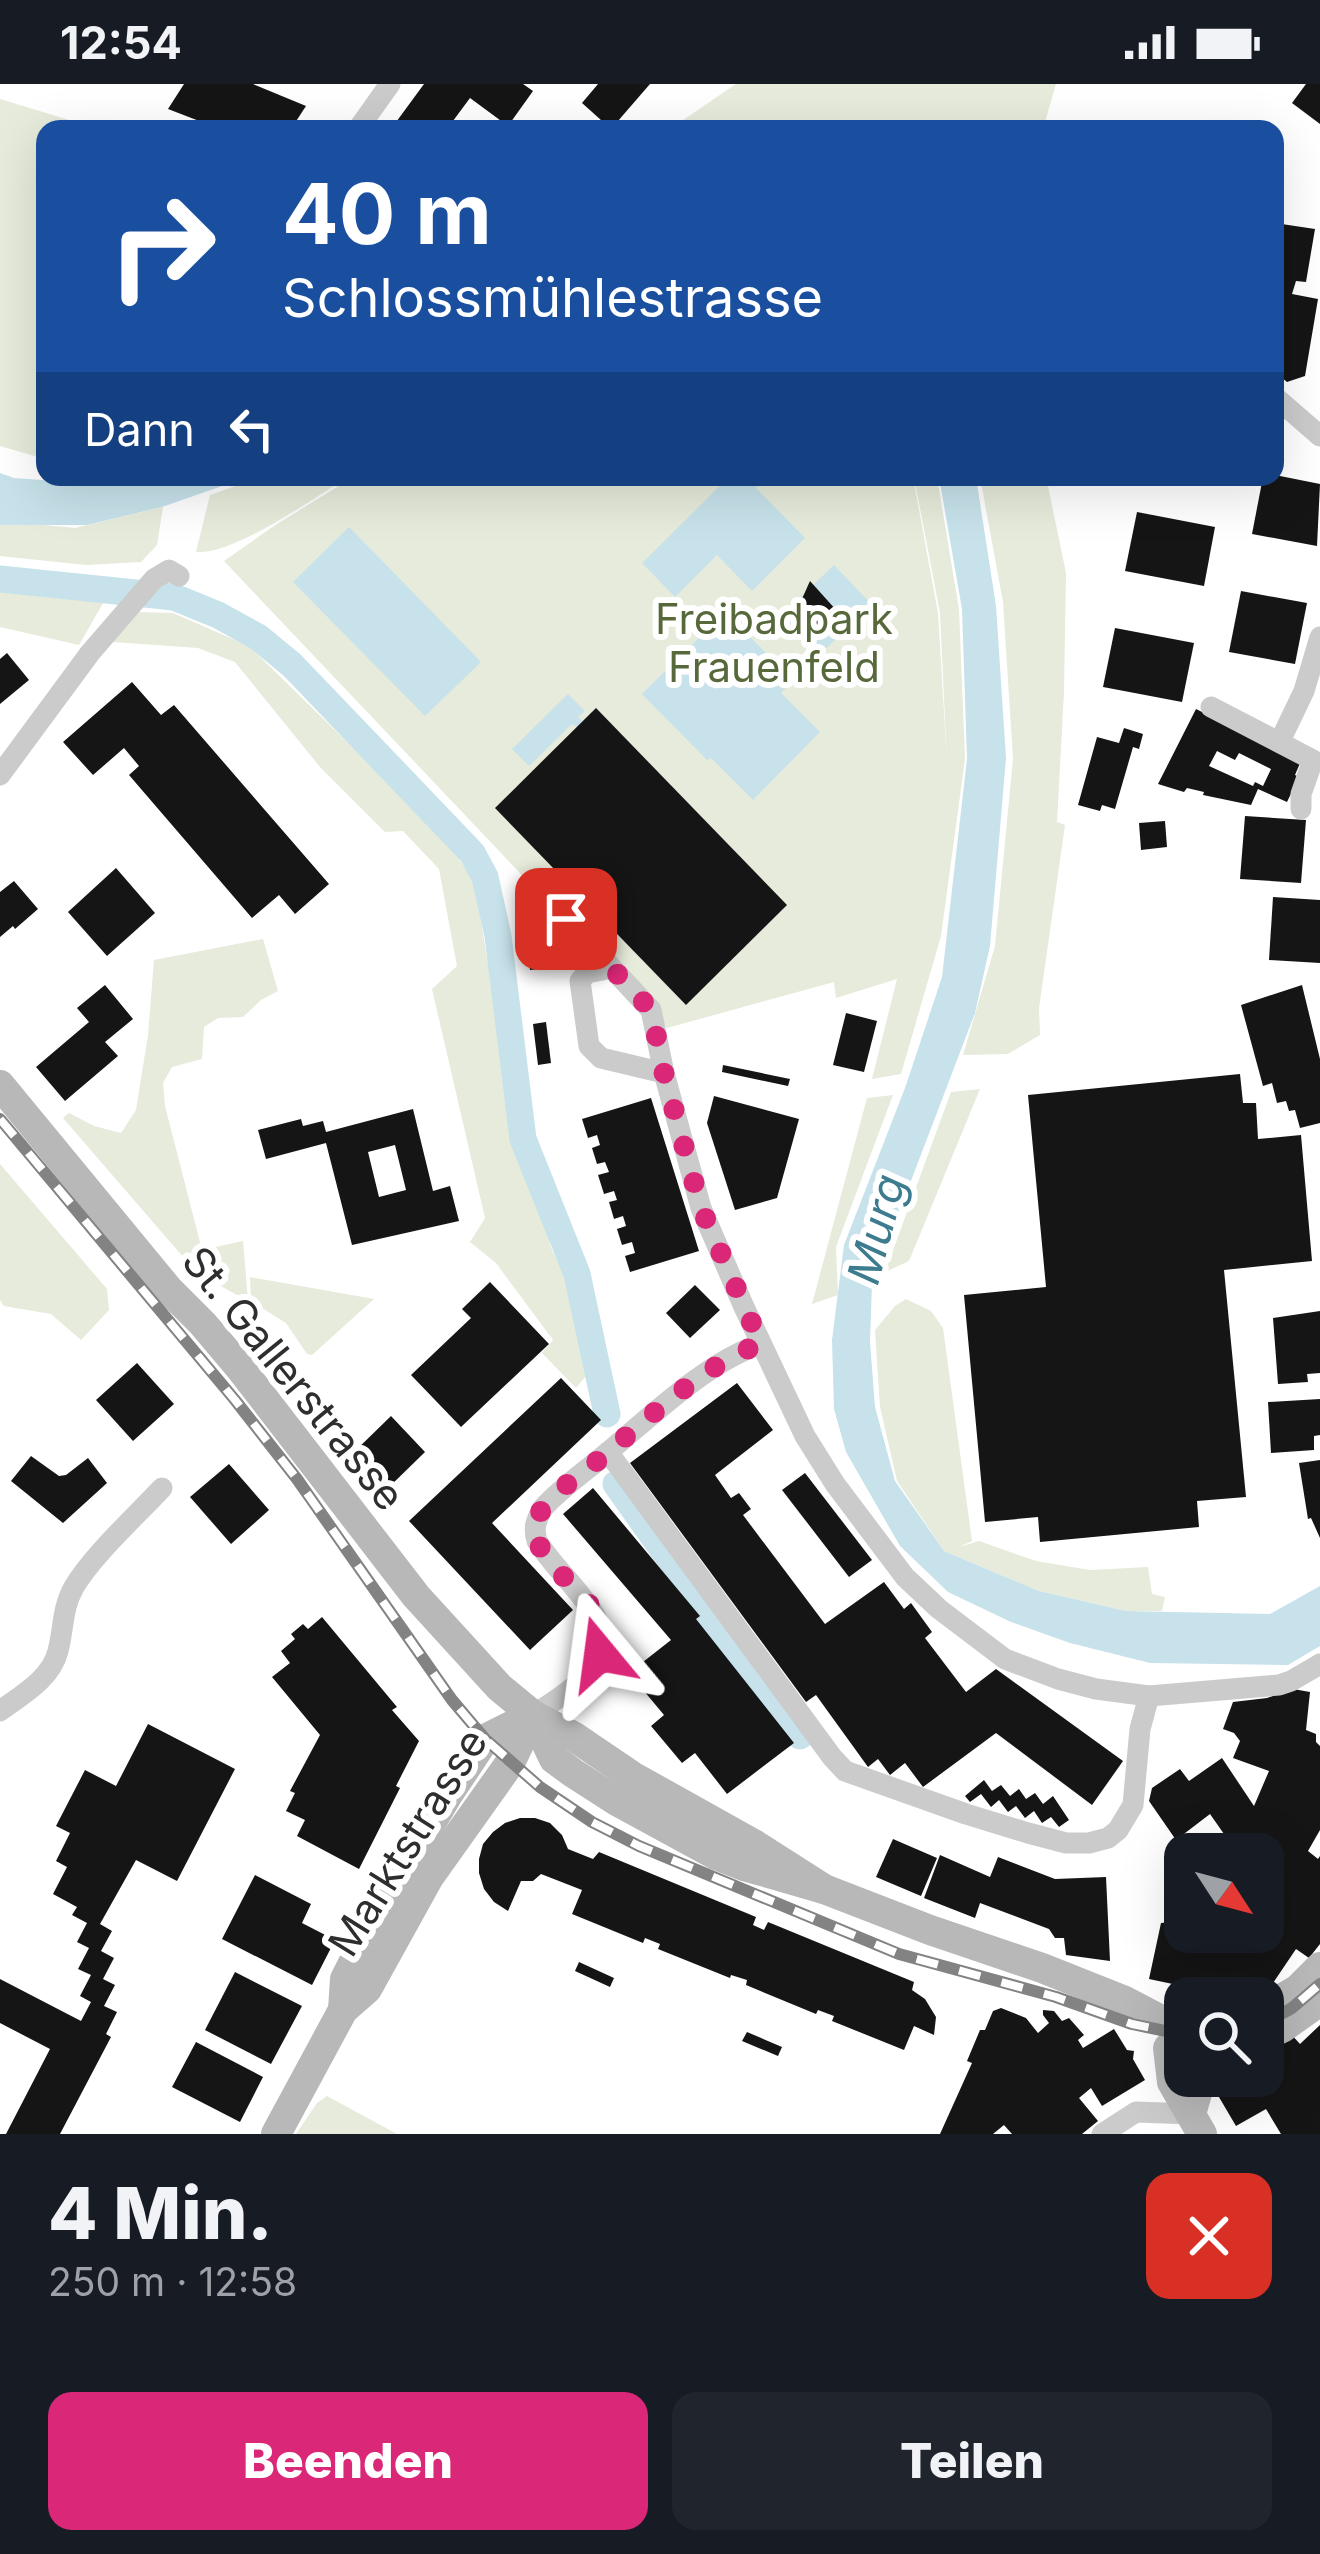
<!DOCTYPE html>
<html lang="de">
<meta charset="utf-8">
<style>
:root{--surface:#171b24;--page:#20242c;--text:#f1f3f6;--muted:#9ea1a6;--accent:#db2777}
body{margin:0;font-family:Inter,sans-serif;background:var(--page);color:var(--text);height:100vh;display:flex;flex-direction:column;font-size:45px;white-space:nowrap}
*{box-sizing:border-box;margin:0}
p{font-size:39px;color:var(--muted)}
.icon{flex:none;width:66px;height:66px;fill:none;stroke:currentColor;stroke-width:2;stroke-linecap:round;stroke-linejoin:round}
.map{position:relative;height:2050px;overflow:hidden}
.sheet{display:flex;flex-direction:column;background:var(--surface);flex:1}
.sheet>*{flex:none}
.hud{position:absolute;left:36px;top:36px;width:1248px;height:366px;border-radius:24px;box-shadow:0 12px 48px #0002;background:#1a4fa0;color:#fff;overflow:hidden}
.needle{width:78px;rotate:126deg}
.tools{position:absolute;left:1164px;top:1749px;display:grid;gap:24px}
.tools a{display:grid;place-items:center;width:120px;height:120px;border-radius:24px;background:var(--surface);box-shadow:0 12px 48px #0002;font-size:60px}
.pin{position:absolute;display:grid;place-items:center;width:102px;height:102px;color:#fff;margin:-51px;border-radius:24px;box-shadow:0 6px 18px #0006}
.me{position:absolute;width:132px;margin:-66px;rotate:344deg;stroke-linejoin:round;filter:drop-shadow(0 0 9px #0008)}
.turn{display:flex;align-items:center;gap:42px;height:252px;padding:0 48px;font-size:54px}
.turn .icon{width:156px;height:156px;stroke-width:2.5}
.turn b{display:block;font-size:84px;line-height:102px}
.then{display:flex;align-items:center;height:114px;padding:0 48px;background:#0003;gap:24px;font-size:45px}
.round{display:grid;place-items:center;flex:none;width:126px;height:126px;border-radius:24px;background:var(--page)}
.head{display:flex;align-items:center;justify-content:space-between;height:204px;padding:0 48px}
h1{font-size:72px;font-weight:800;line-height:90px}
.cta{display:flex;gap:24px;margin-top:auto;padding:24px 48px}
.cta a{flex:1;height:138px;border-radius:24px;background:var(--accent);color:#fff;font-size:48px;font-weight:800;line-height:138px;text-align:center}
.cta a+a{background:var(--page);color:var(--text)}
.status{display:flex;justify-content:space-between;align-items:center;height:84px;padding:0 60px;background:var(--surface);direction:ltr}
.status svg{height:33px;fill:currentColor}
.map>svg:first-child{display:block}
.green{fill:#e6ebdb}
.water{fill:#c7e2eb}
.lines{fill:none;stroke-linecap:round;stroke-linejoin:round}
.canal{stroke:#c7e2eb;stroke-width:27}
.building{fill:#151515;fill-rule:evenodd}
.street{stroke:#cbcbcb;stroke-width:21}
.secondary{stroke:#b8b8b8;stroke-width:30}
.rail-casing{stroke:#838383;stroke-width:12}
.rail{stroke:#fff;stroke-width:8;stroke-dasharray:22;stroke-linecap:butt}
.route{stroke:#db2777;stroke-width:21;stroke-dasharray:0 37.8}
.labels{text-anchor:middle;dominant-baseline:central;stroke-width:12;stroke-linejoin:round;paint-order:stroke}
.park-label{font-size:42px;fill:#57693b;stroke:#fff}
.street-label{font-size:42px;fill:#2e2e2e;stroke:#fff}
.water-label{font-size:45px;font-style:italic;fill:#3d7b8f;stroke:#fff}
</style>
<div class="status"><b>12:54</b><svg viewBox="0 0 49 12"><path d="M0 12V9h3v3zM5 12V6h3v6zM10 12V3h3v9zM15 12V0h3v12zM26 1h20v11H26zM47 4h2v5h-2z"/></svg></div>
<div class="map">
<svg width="1320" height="2050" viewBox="0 0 1320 2050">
<rect width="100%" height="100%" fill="#fff"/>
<!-- green -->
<g class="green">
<path d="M 736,0 L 1056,0 L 1043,45 L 670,45 Z"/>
<path d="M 0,15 L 99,45 L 45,45 L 45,375 L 0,362 Z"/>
<path d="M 261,393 L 338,393 L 340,398 C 307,419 232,471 196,468 L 210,411 Z"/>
<path d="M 340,393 L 913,393 L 938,529 L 947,678 L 940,529 L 914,393 L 937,393 L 959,525 L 965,675 L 941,852 L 901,990 L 872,995 L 897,895 L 836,914 L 834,898 L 667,944 L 224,477 L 277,440 L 342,400 Z"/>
<path d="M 980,393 L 1045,393 L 1047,397 L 1066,489 L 1064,608 L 1057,738 L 1065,741 L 1039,924 L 1040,951 L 1008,970 L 963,971 L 995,862 L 1013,675 L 1003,518 Z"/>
<path d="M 163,423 L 157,461 L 141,478 L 86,481 L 0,472 L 0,437 L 75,444 Z"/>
<path d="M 0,501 L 12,502 L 106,514 L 79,561 L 0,543 Z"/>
<path d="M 136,528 L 173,529 L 249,562 L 444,753 L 474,797 L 519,1061 L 552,1166 L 579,1220 L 590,1287 L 576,1304 L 542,1269 L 553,1256 L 496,1179 L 470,1158 L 485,1134 L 432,905 L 457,882 L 439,785 L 403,747 L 385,748 L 320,683 L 235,578 L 198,564 L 113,558 Z"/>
<path d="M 263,855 L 278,907 L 261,916 L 243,933 L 218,934 L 204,943 L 202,975 L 172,983 L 163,999 L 165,1022 L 202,1166 L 243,1157 L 248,1217 L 197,1189 L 63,1034 L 69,1029 L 94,1042 L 121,1049 L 136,1026 L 148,951 L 154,876 Z"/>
<path d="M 980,1005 L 909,1177 L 885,1188 L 951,1008 Z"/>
<path d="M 893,1011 L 836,1163 L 838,1211 L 812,1220 L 867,1014 Z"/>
<path d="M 0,1080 L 107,1205 L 109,1226 L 81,1256 L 51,1230 L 4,1222 L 0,1216 Z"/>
<path d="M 250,1193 L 374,1215 L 312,1271 L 307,1270 L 286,1239 L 251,1217 Z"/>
<path d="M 906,1215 L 931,1227 L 943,1244 L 972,1457 L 959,1463 L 979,1457 L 1036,1477 L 1090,1486 L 1148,1483 L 1152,1510 L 1165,1513 L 1162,1527 L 1126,1527 L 1039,1507 L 944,1467 L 897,1397 L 880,1323 L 875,1246 L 895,1222 Z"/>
<path d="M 327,2012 L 397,2050 L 296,2050 L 317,2019 Z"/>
</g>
<!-- water -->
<g class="water">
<path d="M 0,389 L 14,394 L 85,399 L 110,393 L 248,393 L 162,423 L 87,441 L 0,441 Z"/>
<path d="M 729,393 L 755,393 L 760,398 L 756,404 L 805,454 L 752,507 L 717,471 L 675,513 L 642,479 Z"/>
<path d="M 939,393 L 976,393 L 996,522 L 1006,674 L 990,862 L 975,929 L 872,1199 L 870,1258 L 875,1323 L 895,1397 L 944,1467 L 1039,1507 L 1126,1527 L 1270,1530 L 1320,1502 L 1320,1562 L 1288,1581 L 1150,1579 L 1070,1559 L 1011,1538 L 948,1508 L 900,1462 L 846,1368 L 834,1325 L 832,1256 L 844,1161 L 905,1004 L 942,893 L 967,675 L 962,525 Z"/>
<path d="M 349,443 L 481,578 L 425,632 L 293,498 Z"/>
<path d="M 834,481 L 872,521 L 820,570 L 782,531 Z"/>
<path d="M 725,528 L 793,596 L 781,609 L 820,648 L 753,716 L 711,674 L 707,676 L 642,610 Z"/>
<path d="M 568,610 L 585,627 L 578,633 L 582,637 L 577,643 L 572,640 L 529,682 L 512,665 Z"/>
</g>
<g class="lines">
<!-- canal -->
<g class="canal">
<path d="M 0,495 L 174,513 L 218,531 L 258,553 L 292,581 L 472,769 L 485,793 L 498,852 L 523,1055 L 577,1190 L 607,1330"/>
<path d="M 616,1400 L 708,1529 L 724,1547"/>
<path d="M 709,1533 L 712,1546 L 719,1560 L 733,1577 L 748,1582 L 800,1652"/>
</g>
</g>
<!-- building -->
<g class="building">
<path d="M 184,0 L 253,0 L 306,22 L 291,45 L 220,45 L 168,25 Z"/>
<path d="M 424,0 L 523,0 L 533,7 L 508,42 L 470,14 L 447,45 L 391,45 Z"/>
<path d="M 598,0 L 650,0 L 611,45 L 582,19 Z"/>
<path d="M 1306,0 L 1320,0 L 1320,40 L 1292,19 Z"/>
<path d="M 1275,139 L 1315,145 L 1306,198 L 1296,197 L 1292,210 L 1318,215 L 1305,292 L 1287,298 L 1275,288 Z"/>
<path d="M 1275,391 L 1320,400 L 1317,462 L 1252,450 L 1263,393 Z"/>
<path d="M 1137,428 L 1215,443 L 1204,502 L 1125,487 Z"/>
<path d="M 810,497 L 855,547 L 784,555 Z"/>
<path d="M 1241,507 L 1307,519 L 1295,580 L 1229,568 Z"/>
<path d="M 1115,544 L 1194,559 L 1182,618 L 1103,603 Z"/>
<path d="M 7,569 L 29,596 L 0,620 L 0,575 Z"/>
<path d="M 132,598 L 161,631 L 174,621 L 329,800 L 295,830 L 279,811 L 252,834 L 129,691 L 139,682 L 124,664 L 93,691 L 63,658 Z"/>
<path d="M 596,624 L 787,821 L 686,921 L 495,724 Z"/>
<path d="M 1196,625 L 1301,677 L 1295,691 L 1299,693 L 1287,718 L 1258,705 L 1251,721 L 1203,711 L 1204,708 L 1187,704 L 1184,708 L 1158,700 ZM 1217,667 L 1235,676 L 1239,669 L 1271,685 L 1263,702 L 1255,698 L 1253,702 L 1209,682 Z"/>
<path d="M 1124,644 L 1143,650 L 1139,665 L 1133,663 L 1115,725 L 1102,721 L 1100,727 L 1078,721 L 1097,653 L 1119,659 Z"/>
<path d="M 1245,732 L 1306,736 L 1301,799 L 1240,795 Z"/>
<path d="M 1165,737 L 1167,763 L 1141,766 L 1139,739 Z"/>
<path d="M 116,784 L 155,829 L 107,872 L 68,828 Z"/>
<path d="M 14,797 L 38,825 L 15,845 L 13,842 L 0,853 L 0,808 Z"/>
<path d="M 1273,813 L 1320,816 L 1320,879 L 1269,876 Z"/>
<path d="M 531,817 L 539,885 L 530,886 L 522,818 Z"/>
<path d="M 105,901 L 133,935 L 105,958 L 118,972 L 65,1017 L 36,983 L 89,938 L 77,924 Z"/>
<path d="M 1302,901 L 1320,975 L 1320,1039 L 1300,1044 L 1295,1026 L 1289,1027 L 1286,1017 L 1277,1019 L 1272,999 L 1263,1002 L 1241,921 Z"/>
<path d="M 846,929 L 877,937 L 864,988 L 833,981 Z"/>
<path d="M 546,938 L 551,979 L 538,981 L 533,940 Z"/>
<path d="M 723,981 L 790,995 L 788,1002 L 722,988 Z"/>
<path d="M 1240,990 L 1243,1019 L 1256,1019 L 1258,1055 L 1301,1051 L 1312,1177 L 1224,1186 L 1246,1413 L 1197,1417 L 1199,1443 L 1040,1458 L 1038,1433 L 985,1438 L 964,1211 L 1046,1203 L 1028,1011 Z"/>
<path d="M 714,1012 L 799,1035 L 777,1114 L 735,1126 L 707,1039 Z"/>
<path d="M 651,1014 L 699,1167 L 630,1188 L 625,1172 L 635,1169 L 632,1158 L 622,1161 L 617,1145 L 626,1142 L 623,1132 L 614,1135 L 609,1118 L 617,1116 L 614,1107 L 604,1110 L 598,1091 L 609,1088 L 605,1078 L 597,1080 L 592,1064 L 600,1061 L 597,1051 L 588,1054 L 582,1035 Z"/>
<path d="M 413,1025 L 433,1107 L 450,1102 L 459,1137 L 352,1161 L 326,1059 L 266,1075 L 258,1046 L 301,1035 L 303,1042 L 323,1037 L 326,1048 ZM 395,1061 L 406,1106 L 379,1113 L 368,1068 Z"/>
<path d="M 490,1198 L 549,1260 L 461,1343 L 411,1291 L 471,1234 L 462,1225 Z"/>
<path d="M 695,1201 L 720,1226 L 690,1254 L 666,1229 Z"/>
<path d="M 1320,1227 L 1320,1289 L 1307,1290 L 1308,1298 L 1278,1300 L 1273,1234 Z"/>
<path d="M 137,1279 L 174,1320 L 133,1357 L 96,1316 Z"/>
<path d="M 561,1294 L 601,1336 L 492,1439 L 573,1526 L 530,1566 L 409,1437 Z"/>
<path d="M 737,1299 L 773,1346 L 715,1391 L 731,1414 L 739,1409 L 751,1425 L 743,1431 L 825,1540 L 884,1498 L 904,1525 L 911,1519 L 932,1548 L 925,1554 L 966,1608 L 996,1585 L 1123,1677 L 1092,1721 L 996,1649 L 923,1703 L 905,1679 L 890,1691 L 878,1675 L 868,1683 L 816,1611 L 806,1618 L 630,1379 Z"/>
<path d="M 1320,1315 L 1320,1351 L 1314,1352 L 1314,1366 L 1271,1369 L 1268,1318 Z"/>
<path d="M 391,1332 L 425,1368 L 384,1408 L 350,1372 Z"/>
<path d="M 31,1372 L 59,1392 L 66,1391 L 88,1374 L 107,1399 L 63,1439 L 11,1397 Z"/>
<path d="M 1320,1376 L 1320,1454 L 1311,1434 L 1308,1435 L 1299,1379 Z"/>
<path d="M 229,1380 L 269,1426 L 231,1460 L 190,1413 Z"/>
<path d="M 805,1389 L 872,1476 L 849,1493 L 782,1406 Z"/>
<path d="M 593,1404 L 700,1532 L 696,1535 L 794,1659 L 727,1710 L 695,1669 L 682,1679 L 651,1642 L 664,1631 L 629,1589 L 671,1556 L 563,1430 Z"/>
<path d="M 322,1533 L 397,1623 L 392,1626 L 419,1657 L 396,1702 L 400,1704 L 359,1785 L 297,1752 L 305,1736 L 286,1727 L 295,1709 L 290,1707 L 320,1651 L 272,1593 L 290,1579 L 281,1567 L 295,1555 L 291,1550 L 303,1540 L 308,1545 Z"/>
<path d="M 1293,1605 L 1310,1608 L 1306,1646 L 1316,1650 L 1316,1658 L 1320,1662 L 1320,1746 L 1308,1767 L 1318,1775 L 1320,1772 L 1320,1860 L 1309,1874 L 1296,1865 L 1267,1908 L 1252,1899 L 1243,1914 L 1235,1911 L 1233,1914 L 1204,1903 L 1201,1906 L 1149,1895 L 1161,1839 L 1185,1837 L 1185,1848 L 1263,1848 L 1263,1770 L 1238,1770 L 1210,1730 L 1176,1756 L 1149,1717 L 1152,1704 L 1180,1685 L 1189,1697 L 1222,1674 L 1254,1722 L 1269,1687 L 1233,1674 L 1240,1657 L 1234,1649 L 1223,1645 L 1233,1618 L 1267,1614 Z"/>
<path d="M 148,1640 L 235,1685 L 177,1797 L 136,1776 L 100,1840 L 112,1847 L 101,1867 L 114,1874 L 103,1895 L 115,1901 L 104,1922 L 117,1928 L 106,1950 L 111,1953 L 60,2050 L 6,2050 L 50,1965 L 0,1939 L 0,1895 L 81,1937 L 91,1918 L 80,1912 L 91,1891 L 78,1885 L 89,1864 L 77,1858 L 87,1839 L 72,1831 L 77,1823 L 53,1810 L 67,1783 L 56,1777 L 70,1749 L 56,1742 L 85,1686 L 116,1702 Z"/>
<path d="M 984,1696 L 992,1707 L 1001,1701 L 1010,1712 L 1019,1705 L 1026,1715 L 1035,1709 L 1043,1720 L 1053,1712 L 1069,1736 L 1059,1743 L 1051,1733 L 1042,1739 L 1034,1727 L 1025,1734 L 1016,1722 L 1008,1728 L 999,1716 L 991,1723 L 981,1710 L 970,1718 L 965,1712 Z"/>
<path d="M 520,1734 L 535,1734 L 550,1739 L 562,1751 L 568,1765 L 593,1775 L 599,1768 L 756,1833 L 753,1841 L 764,1846 L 768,1838 L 914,1898 L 912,1906 L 925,1915 L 936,1933 L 934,1951 L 914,1942 L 904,1966 L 832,1937 L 834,1932 L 818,1926 L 816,1930 L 746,1901 L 747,1896 L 731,1891 L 730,1894 L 658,1865 L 660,1860 L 645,1854 L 643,1859 L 572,1830 L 582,1806 L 541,1790 L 533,1797 L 521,1797 L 508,1827 L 494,1818 L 484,1805 L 479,1789 L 479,1775 L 483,1760 L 493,1748 L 505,1739 Z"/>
<path d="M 893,1755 L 937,1774 L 921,1812 L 876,1793 Z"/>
<path d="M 940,1771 L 990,1793 L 998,1773 L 1055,1795 L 1106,1793 L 1110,1877 L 1066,1871 L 1064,1854 L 1055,1854 L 1049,1845 L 980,1819 L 975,1834 L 924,1814 Z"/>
<path d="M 255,1791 L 311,1820 L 302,1839 L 335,1856 L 312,1901 L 222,1855 Z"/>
<path d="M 579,1878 L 614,1894 L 610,1903 L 575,1887 Z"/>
<path d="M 235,1888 L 302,1922 L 271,1980 L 205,1946 Z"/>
<path d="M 1001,1924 L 1026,1934 L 1038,1949 L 1049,1939 L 1043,1931 L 1043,1926 L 1054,1927 L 1062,1937 L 1069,1934 L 1084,1951 L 1078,1956 L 1083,1964 L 1114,1945 L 1127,1966 L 1134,1967 L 1133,1975 L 1145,1996 L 1102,2022 L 1091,2004 L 1079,2014 L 1098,2037 L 1082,2050 L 1012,2050 L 1004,2041 L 993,2050 L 940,2050 L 972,1979 L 967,1977 L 980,1946 L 985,1946 L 993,1927 Z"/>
<path d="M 1320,1941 L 1320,2050 L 1281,2050 L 1266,2025 L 1236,2042 L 1216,2008 L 1243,1992 L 1263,1992 L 1263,1965 L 1290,1949 L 1300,1960 Z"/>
<path d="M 747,1948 L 782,1963 L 778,1972 L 742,1957 Z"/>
<path d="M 196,1958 L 263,1993 L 240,2038 L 172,2003 Z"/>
</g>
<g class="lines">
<!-- street -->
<g class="street">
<path d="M 358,45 L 390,0"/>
<path d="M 1275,313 L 1320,352"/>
<path d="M 1211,623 L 1313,676 L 1301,710 L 1301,725"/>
<path d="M 1280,657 L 1304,607 L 1320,553"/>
<path d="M 0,691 L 90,569 L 154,495 L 169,486 L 179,492"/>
<path d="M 544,811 L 651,926 L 664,989 L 701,1124 L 744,1223 L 805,1352 L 835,1400 L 905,1493 L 939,1525 L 1005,1575 L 1058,1595 L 1096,1605 L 1149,1612 L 1279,1601 L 1291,1597 L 1320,1580"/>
<path d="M 612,884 L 587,889 L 580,897 L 589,962 L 601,974 L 664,989"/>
<path d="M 608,1368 L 832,1673 L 845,1687 L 966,1730 L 1028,1749 L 1066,1759 L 1089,1759 L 1108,1754 L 1118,1746 L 1133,1721 L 1140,1645 L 1149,1612"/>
<path d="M 0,1627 C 22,1611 51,1595 58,1567 C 64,1544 62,1524 74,1503 C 92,1472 136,1432 162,1404"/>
<path d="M 533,1631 C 570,1607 626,1574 590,1524 C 574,1500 552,1481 537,1457 C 533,1444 536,1436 543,1424 C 562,1403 586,1387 607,1369 C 650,1333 708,1277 761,1260"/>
<path d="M 1102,2050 L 1136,2028 L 1191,2030"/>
</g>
<!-- secondary -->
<g class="secondary">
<path d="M 0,1001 L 168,1205 L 203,1240 L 241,1285 L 416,1512 L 499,1603 L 533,1631 L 573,1652 L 632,1692 L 752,1759 L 824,1805"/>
<path d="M 533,1631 L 554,1675 L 573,1689 L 615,1716 L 716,1771 L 744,1782 L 824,1805 L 930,1846 L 1042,1884 L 1125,1917 L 1169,1940"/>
<path d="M 343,1926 L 345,1895 L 383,1820 L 447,1712 L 485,1655 L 533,1631"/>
<path d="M 1263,1926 L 1298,1905 L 1320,1883"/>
<path d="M 1263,1953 L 1282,1944 L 1320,1917"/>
<path d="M 1168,1964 L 1172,1998 L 1202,2050"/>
<path d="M 1191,2030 L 1202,1992"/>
<path d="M 276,2050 L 343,1926 L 367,1905 L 429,1793 L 510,1679 L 533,1631"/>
</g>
<!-- rail casing -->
<g class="rail-casing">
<g id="rail">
<path d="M 0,1035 L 235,1316 L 297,1395 L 452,1616 L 485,1655 L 540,1703 L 592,1738 L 639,1762 L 899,1870 L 1056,1913 L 1132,1940 L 1185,1951"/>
<path d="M 1263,1940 L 1292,1924 L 1320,1900"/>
</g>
</g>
<!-- rail -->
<use href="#rail" class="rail"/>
</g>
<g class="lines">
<!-- route -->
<path class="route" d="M 566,835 L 651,926 L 664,989 L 701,1124 L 761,1260 C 705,1279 642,1340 596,1378 C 578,1393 554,1407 541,1427 C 535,1435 533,1444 536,1453 C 550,1497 612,1514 600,1570"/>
</g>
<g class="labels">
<!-- park labels -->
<g class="park-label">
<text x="774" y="534">Freibadpark<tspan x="774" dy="48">Frauenfeld</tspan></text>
</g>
<!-- street labels -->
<g class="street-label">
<text transform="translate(294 1294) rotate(51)">St. Gallerstrasse</text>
<text transform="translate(407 1758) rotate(-58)">Marktstrasse</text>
</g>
<!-- water labels -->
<g class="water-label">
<text transform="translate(876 1145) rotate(-75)">Murg</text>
</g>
</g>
</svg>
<div class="tools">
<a><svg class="needle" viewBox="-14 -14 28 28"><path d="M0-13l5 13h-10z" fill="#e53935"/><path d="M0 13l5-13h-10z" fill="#9ea1a6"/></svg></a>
<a><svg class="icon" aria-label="search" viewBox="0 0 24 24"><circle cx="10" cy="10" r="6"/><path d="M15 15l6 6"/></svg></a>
</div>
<div class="pin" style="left:566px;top:835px;background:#d93025"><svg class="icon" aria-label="arrive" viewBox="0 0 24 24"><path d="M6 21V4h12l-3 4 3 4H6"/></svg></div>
<svg class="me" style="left:600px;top:1570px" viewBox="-20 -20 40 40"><path d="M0-17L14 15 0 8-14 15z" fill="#db2777" stroke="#fff" stroke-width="4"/></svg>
<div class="hud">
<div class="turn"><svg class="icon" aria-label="right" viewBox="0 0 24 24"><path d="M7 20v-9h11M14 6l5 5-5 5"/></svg><div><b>40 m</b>Schlossmühlestrasse</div></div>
<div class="then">Dann<svg class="icon" aria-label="left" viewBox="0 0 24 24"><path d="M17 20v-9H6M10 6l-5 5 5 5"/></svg></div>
</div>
</div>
<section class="sheet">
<div class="head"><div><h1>4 Min.</h1><p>250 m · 12:58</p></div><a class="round" style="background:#d93025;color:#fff"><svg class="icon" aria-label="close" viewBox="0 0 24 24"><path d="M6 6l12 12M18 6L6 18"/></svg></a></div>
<div class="cta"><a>Beenden</a><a>Teilen</a></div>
</section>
